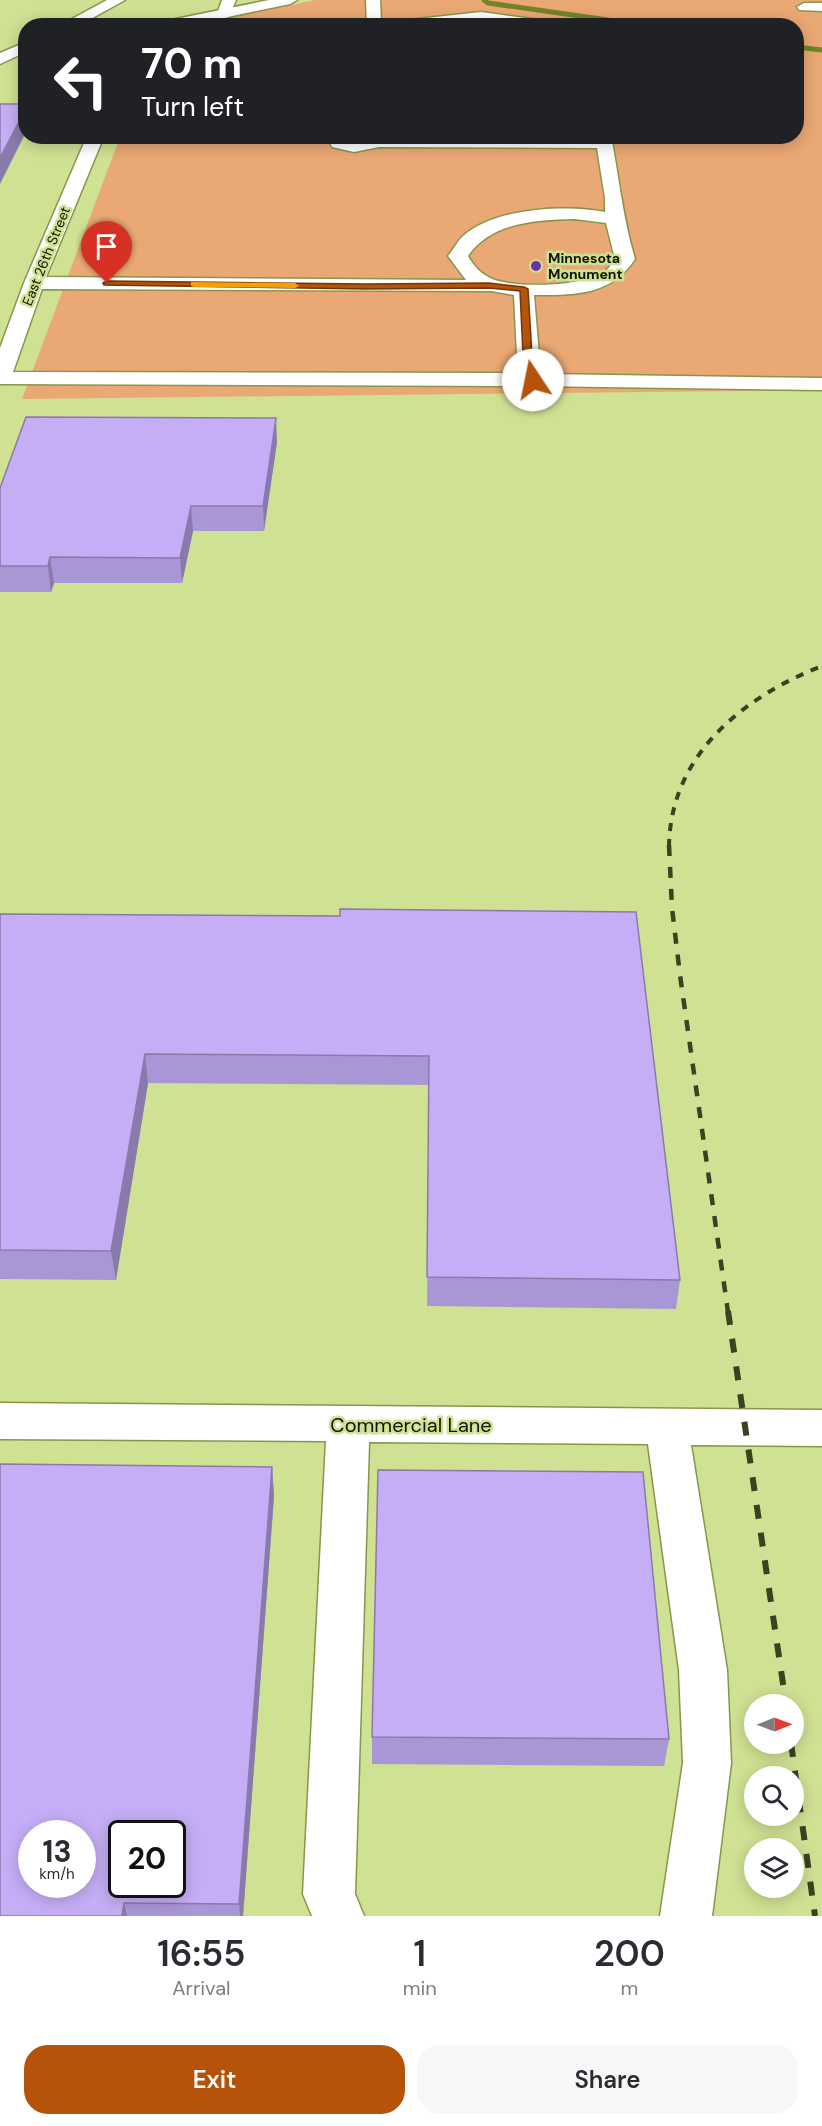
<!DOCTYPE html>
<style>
:root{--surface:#fff;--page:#f7f7f7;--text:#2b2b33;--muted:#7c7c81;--accent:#b45309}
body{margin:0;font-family:"DM Sans",sans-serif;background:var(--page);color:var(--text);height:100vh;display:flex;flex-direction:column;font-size:22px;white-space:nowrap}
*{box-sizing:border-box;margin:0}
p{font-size:20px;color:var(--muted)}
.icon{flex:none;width:33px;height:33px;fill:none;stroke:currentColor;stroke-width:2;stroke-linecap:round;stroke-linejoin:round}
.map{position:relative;height:1916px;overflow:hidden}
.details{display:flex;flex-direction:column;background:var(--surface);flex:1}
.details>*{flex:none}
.top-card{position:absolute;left:18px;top:18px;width:786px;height:126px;border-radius:24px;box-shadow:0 3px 15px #0003;background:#202124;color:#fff;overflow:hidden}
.needle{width:39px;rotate:89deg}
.fabs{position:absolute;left:744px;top:1694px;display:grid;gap:12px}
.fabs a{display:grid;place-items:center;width:60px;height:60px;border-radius:50%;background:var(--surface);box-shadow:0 3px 15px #0003;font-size:30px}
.speed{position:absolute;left:18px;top:1820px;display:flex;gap:12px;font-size:30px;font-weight:700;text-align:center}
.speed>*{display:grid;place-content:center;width:78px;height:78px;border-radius:50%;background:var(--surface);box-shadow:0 3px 15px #0003;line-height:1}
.speed small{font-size:15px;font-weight:400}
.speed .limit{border:3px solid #111;border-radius:9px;background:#fff;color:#111}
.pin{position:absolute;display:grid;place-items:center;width:51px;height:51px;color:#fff;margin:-62px -26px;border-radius:50% 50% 50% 0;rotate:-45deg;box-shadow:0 0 6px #0007}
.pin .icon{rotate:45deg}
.me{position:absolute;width:66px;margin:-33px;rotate:349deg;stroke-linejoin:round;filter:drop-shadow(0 0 4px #0008)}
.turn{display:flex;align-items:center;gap:21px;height:126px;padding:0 24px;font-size:27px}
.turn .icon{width:78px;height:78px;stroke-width:2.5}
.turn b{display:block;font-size:42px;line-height:51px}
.eta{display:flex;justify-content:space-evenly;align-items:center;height:102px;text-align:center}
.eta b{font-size:36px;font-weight:600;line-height:42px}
.button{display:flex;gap:12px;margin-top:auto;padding:12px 24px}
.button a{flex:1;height:69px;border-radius:24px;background:var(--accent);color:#fff;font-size:24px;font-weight:600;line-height:69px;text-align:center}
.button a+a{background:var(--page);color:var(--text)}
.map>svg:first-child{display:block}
.green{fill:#eaa874}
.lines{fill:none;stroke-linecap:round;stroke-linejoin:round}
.stream{stroke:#738325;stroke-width:5}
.minor-casing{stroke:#87964b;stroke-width:3}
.major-casing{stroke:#87964b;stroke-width:3}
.minor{fill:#fff;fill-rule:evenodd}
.major{fill:#fff;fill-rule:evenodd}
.rail-far2{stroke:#3a4220;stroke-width:4;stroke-dasharray:8 8;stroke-linecap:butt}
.rail-far1{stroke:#3a4220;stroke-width:4.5;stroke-dasharray:11 11;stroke-linecap:butt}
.rail{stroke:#3a4220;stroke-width:6;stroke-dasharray:14 14;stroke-linecap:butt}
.wall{fill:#a996d4}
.shaded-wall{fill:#8a7aac}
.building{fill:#c5aef6;stroke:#8a7aac;stroke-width:1.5;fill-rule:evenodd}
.route{fill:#b45309;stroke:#753606;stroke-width:1.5}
.slow{fill:#f59e0b}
.poi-dot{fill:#6734ab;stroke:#cfe193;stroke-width:2}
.labels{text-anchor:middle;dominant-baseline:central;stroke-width:5;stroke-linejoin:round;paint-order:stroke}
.far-street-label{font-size:14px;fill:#101500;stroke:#cfe193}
.far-poi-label{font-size:14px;font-weight:bold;fill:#101500;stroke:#cfe193;text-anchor:start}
.near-street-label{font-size:20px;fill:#101500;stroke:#cfe193}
</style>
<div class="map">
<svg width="822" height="1916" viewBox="0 0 822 1916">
<rect width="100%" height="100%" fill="#cfe193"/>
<!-- green -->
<path class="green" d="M 315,0 L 822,0 L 822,390 L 22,399 L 120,137 L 796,136 L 796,26 L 197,25 Z"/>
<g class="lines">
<!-- stream -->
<g class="stream">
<path d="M 484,0 L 488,3 L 650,26"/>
<path d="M 796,47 L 822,50"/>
</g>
<!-- minor casing -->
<g class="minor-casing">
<g id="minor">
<path d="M 222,0 L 236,0 L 229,17 L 224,18 L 217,14 Z"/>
<path d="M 366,0 L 380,0 L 381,23 L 481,12 L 555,22 L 562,26 L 519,26 L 481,20 L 432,26 L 367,26 Z"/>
<path d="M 804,3 L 822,3 L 822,11 L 799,10 L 797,7 Z"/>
<path d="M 87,136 L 104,136 L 46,277 L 466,280 L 448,256 C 453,250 457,242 462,237 C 493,208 565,204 605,212 L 605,198 L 597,148 L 379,147 L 354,152 L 332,147 L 329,140 L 330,136 L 347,136 L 345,140 L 364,141 L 370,136 L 611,136 C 619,178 623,219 635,259 C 611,296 574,295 534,295 L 539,355 L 542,374 L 822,378 L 822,390 L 533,386 L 0,384 L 0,348 L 24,283 ZM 575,219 L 606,223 L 615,259 C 611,266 606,272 599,275 C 576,286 519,288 495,280 C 483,276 474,267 468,256 C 491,222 537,220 575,219 ZM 42,289 L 491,291 L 514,295 L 517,355 L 521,373 L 13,372 Z"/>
<path d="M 0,1403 L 822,1410 L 822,1446 L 691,1445 L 727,1670 L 731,1763 L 712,1916 L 660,1916 L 683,1763 L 679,1670 L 648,1444 L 369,1442 L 355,1894 L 364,1916 L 312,1916 L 303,1894 L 326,1441 L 0,1439 Z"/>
</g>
</g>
<!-- major casing -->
<g class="major-casing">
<g id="major">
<path d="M 107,0 L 125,0 L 78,26 L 59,26 Z"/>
<path d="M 269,0 L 297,0 L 290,4 L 185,26 L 154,26 L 161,22 Z"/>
<path d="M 26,42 L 26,52 L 0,64 L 0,53 Z"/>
</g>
</g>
<!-- minor -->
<use href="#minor" class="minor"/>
<!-- major -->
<use href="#major" class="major"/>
<!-- rail-far2 -->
<path class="rail-far2" d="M 669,847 C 670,755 743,697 822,666"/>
<!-- rail-far1 -->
<path class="rail-far1" d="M 669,845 L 672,908 L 680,975 L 728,1312"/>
<!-- rail -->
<g class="rail">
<path d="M 728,1311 L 786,1704"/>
<path d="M 791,1743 L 815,1916"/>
</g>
</g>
<!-- wall -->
<g class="wall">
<path d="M 277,442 L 264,531 L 193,531 L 182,583 L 54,583 L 51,592 L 0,592 L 0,488 Z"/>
<path d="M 0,914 L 340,916 L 680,1280 L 676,1309 L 427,1306 L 429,1085 L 148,1083 L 116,1280 L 0,1279 Z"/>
<path d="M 272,1467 L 274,1496 L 243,1916 L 0,1916 Z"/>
<path d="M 372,1737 L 669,1739 L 664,1766 L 372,1764 Z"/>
</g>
<!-- shaded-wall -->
<g class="shaded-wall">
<path d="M 26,108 L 26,132 L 0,184 L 0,158 Z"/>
<path d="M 276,418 L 277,442 L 264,531 L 263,506 Z"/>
<path d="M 191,506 L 193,531 L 182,583 L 180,558 Z"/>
<path d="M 50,557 L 54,583 L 51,592 L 48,566 Z"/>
<path d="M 145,1054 L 148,1083 L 116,1280 L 111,1251 Z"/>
<path d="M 272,1467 L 274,1496 L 243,1916 L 240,1916 L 239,1904 Z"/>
<path d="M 124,1903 L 127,1916 L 122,1916 Z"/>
</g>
<!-- building -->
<g class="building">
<path d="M 26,99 L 26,108 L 0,158 L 0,104 L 24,104 Z"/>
<path d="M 26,417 L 276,418 L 263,506 L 191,506 L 180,558 L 50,557 L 48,566 L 0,566 L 0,488 Z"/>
<path d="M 340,909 L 636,912 L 680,1280 L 427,1277 L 429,1056 L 145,1054 L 111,1251 L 0,1250 L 0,914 L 340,916 Z"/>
<path d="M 0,1464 L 272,1467 L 239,1904 L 124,1903 L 122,1916 L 0,1916 ZM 32,1833 L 82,1833 L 82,1884 L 32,1884 ZM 122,1833 L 172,1833 L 172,1884 L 122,1884 Z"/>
<path d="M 378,1470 L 643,1472 L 669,1739 L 372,1737 Z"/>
</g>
<!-- route -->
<path class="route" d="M 107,281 L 366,284 L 489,283 L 524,287 L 528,289 L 532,355 L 537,380 L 533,383 L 528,380 L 523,355 L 520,291 L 489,288 L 366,289 L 104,285 L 103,283 Z"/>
<!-- slow -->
<path class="slow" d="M 191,282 L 295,283 L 299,286 L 295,288 L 194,287 L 191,286 Z"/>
<!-- markers -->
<circle class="poi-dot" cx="536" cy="266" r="6"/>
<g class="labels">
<!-- far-street labels -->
<g class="far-street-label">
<text transform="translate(46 256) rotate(-68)">East 26th Street</text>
</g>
<!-- far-poi labels -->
<g class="far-poi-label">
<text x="548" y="258">Minnesota<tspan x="548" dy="16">Monument</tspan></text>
</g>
<!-- near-street labels -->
<g class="near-street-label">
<text x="411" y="1425">Commercial Lane</text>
</g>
</g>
</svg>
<div class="fabs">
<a><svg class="needle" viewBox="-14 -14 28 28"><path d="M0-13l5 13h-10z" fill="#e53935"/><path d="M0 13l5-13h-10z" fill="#7c7c81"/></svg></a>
<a><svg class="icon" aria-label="search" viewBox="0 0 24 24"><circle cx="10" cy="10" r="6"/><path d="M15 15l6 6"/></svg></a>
<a><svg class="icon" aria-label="layers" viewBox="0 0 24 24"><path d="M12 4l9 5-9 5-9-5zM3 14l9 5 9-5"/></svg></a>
</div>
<div class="speed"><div>13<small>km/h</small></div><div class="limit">20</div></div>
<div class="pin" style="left:107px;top:283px;background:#d93025"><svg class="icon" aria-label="arrive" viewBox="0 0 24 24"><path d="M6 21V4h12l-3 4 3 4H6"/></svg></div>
<svg class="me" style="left:533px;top:380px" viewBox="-20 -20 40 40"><circle r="19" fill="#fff"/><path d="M0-13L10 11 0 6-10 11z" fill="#b45309"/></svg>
<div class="top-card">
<div class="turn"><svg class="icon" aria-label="left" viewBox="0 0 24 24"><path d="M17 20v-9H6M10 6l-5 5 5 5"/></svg><div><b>70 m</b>Turn left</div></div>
</div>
</div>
<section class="details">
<div class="eta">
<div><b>16:55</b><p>Arrival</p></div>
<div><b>1</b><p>min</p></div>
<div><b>200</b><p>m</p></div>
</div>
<div class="button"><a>Exit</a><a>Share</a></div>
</section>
